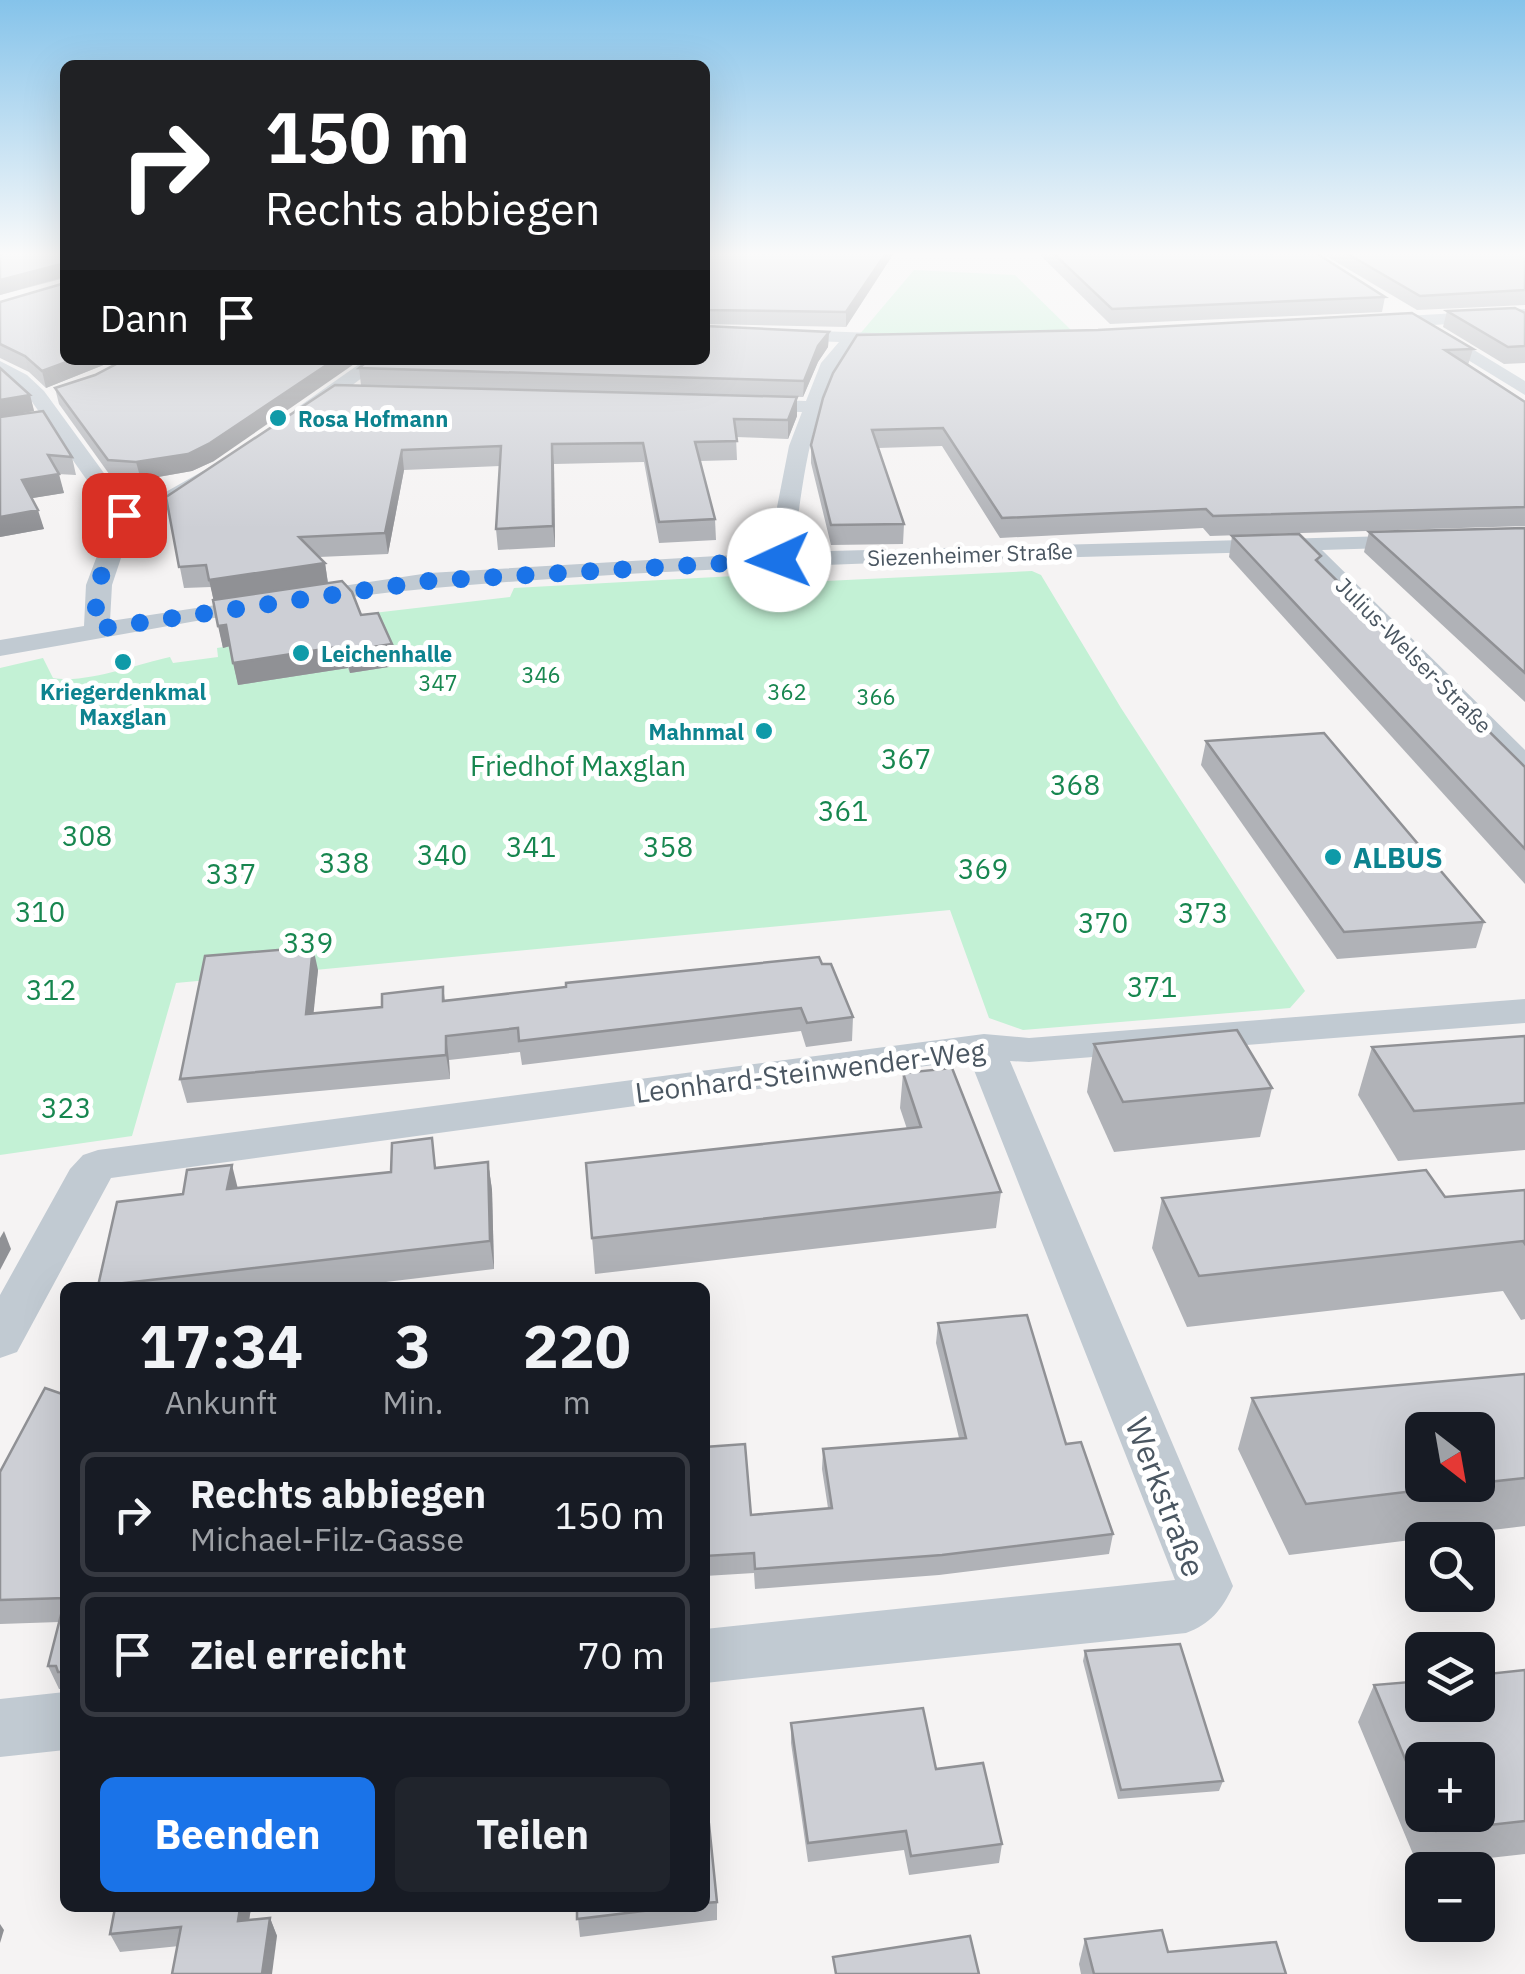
<!DOCTYPE html>
<html lang="de">
<meta charset="utf-8">
<style>
:root{--surface:#171b24;--page:#20242c;--text:#f1f3f6;--muted:#9ea1a6;--line:#363941;--accent:#1a73e8}
body{margin:0;font-family:"IBM Plex Sans",sans-serif;background:var(--page);color:var(--text);height:100vh;display:flex;flex-direction:column;font-size:38px;white-space:nowrap}
*{box-sizing:border-box;margin:0}
p{font-size:32px;color:var(--muted)}
.icon{flex:none;width:55px;height:55px;fill:none;stroke:currentColor;stroke-width:2;stroke-linecap:round;stroke-linejoin:round}
.map{position:relative;flex:1;overflow:hidden}
.details{position:absolute;left:60px;top:1282px;width:650px;height:630px;display:flex;flex-direction:column;background:var(--surface);border-radius:15px;box-shadow:0 10px 40px #0002}
.details>*{flex:none}
.top-card{position:absolute;left:60px;top:60px;width:650px;height:305px;border-radius:15px;box-shadow:0 10px 40px #0002;background:#202124;color:#fff;overflow:hidden}
.needle{width:65px;rotate:149deg}
.fabs{position:absolute;left:1405px;top:1412px;display:grid;gap:20px}
.fabs a{display:grid;place-items:center;width:90px;height:90px;border-radius:15px;background:var(--surface);box-shadow:0 10px 40px #0002;font-size:50px}
.pin{position:absolute;display:grid;place-items:center;width:85px;height:85px;color:#fff;margin:-42px;border-radius:20px;box-shadow:0 5px 15px #0006}
.me{position:absolute;width:110px;margin:-55px;rotate:268deg;stroke-linejoin:round;filter:drop-shadow(0 0 8px #0008)}
.turn{display:flex;align-items:center;gap:35px;height:210px;padding:0 40px;font-size:45px}
.turn .icon{width:130px;height:130px;stroke-width:2.5}
.turn b{display:block;font-size:70px;line-height:85px}
.then{display:flex;align-items:center;height:95px;padding:0 40px;background:#0003;gap:20px;font-size:38px}
.eta{display:flex;justify-content:space-evenly;align-items:center;height:170px;text-align:center}
.eta b{font-size:60px;font-weight:700;line-height:70px}
.primary-button{display:flex;gap:20px;margin-top:auto;padding:20px 40px}
.primary-button a{flex:1;height:115px;border-radius:15px;background:var(--accent);color:#fff;font-size:40px;font-weight:700;line-height:115px;text-align:center}
.primary-button a+a{background:var(--page);color:var(--text)}
ul{padding:0;list-style:none}
li{display:flex;align-items:center;gap:30px;height:125px;margin:0 20px 15px;padding:0 20px;border:5px solid var(--line);border-radius:15px}
li div{flex:1}
li b{display:block;font-size:38px}
li em{font-style:normal}
.map>svg:first-child{display:block}
.green{fill:#c3f1d5}
.lines{fill:none;stroke-linecap:round;stroke-linejoin:round}
.street{fill:#c1cad2;fill-rule:evenodd}
.wall{fill:#b0b2b7;fill-rule:evenodd}
.shaded-wall{fill:#909195}
.building{fill:#cdcfd5;stroke:#909195;stroke-width:2.5}
.route{stroke:#1a73e8;stroke-width:18;stroke-dasharray:0 32.4}
.culture-dot{fill:#0f9aa8;stroke:#fff;stroke-width:4}
.labels{text-anchor:middle;dominant-baseline:central;stroke-width:10;stroke-linejoin:round;paint-order:stroke}
.far-culture-label{font-size:22px;font-weight:bold;fill:#0d838f;stroke:#fff;text-anchor:start}
.far-street-label{font-size:22px;fill:#4a5661;stroke:#fff}
.far-park-label{font-size:22px;fill:#17864f;stroke:#fff}
.park-label{font-size:28px;fill:#17864f;stroke:#fff}
.culture-label{font-size:28px;font-weight:bold;fill:#0d838f;stroke:#fff;text-anchor:start}
.street-label{font-size:28px;fill:#4a5661;stroke:#fff}
.near-street-label{font-size:32px;fill:#4a5661;stroke:#fff}
</style>
<div class="map">
<svg width="1525" height="1974" viewBox="0 0 1525 1974">
<rect width="100%" height="100%" fill="#f5f3f3"/>
<!-- green -->
<g class="green">
<path d="M 914,270 L 1015,275 L 1071,330 L 859,335 Z"/>
<path d="M 1032,571 L 1041,575 L 1121,708 L 1305,991 L 1290,1008 L 1023,1030 L 989,1018 L 950,910 L 176,983 L 132,1136 L 0,1155 L 0,668 L 43,658 L 53,678 C 85,684 138,664 170,657 L 173,663 L 218,657 L 217,648 L 223,647 L 220,631 L 510,597 L 514,588 L 753,575 L 763,584 Z"/>
</g>
<g class="lines">
<!-- street -->
<g class="street">
<path d="M 1525,309 L 1525,319 L 1433,325 L 1525,381 L 1525,395 L 1424,333 L 1421,329 L 1425,325 L 1372,328 L 1363,323 L 1372,318 Z"/>
<path d="M 705,327 L 902,334 L 911,339 L 902,344 L 858,343 C 809,397 804,480 793,552 L 1426,535 L 1430,540 L 1418,547 L 1322,550 L 1525,750 L 1525,776 L 1514,774 L 1295,551 C 1008,560 720,563 434,588 C 288,601 144,631 0,656 L 0,640 L 84,626 L 86,585 L 112,516 L 30,399 L 0,375 L 0,361 L 27,375 L 44,391 L 128,506 L 155,498 L 203,471 L 211,469 L 222,476 L 171,508 L 134,519 L 112,585 L 110,621 L 429,573 L 768,553 L 789,446 L 802,412 L 749,411 L 739,405 L 749,399 L 806,401 L 821,363 L 839,342 L 705,337 Z"/>
<path d="M 365,360 L 386,360 L 308,418 L 294,418 L 294,410 Z"/>
<path d="M 1525,999 L 1525,1023 L 1029,1062 L 1010,1061 L 1233,1586 C 1222,1610 1210,1624 1186,1633 L 705,1683 L 705,1629 L 1175,1580 L 970,1060 L 111,1178 L 17,1352 L 0,1358 L 0,1295 L 70,1169 L 83,1155 L 98,1150 L 984,1034 L 1029,1038 Z"/>
<path d="M 65,1692 L 65,1750 L 0,1757 L 0,1699 Z"/>
</g>
</g>
<!-- wall -->
<g class="wall">
<path d="M 0,253 L 65,253 L 65,360 L 116,360 L 46,388 L 29,372 L 0,358 L 0,302 L 65,283 L 65,278 L 0,295 Z"/>
<path d="M 705,253 L 894,253 L 846,327 L 705,324 Z"/>
<path d="M 1038,253 L 1316,253 L 1385,297 L 1382,312 L 1110,324 Z"/>
<path d="M 1321,253 L 1525,253 L 1525,305 L 1417,310 Z"/>
<path d="M 1447,311 L 1525,313 L 1525,363 L 1504,364 L 1443,327 Z"/>
<path d="M 829,332 L 828,347 L 818,362 L 803,397 L 361,385 L 359,368 Z"/>
<path d="M 1473,349 L 1468,365 L 1525,402 L 1525,526 L 1210,536 L 1203,528 L 1000,538 L 942,446 L 878,448 L 904,524 L 903,544 L 831,545 L 811,463 L 811,445 L 833,373 Z"/>
<path d="M 0,368 L 30,395 L 34,411 L 8,416 L 72,457 L 76,475 L 58,474 L 64,493 L 32,498 L 44,529 L 0,537 Z"/>
<path d="M 95,375 L 214,461 L 192,471 L 141,480 L 112,478 L 59,404 L 55,388 Z"/>
<path d="M 335,385 L 797,416 L 788,439 L 736,437 L 737,460 L 700,461 L 715,519 L 716,540 L 659,543 L 644,462 L 554,464 L 555,547 L 498,550 L 496,529 L 500,466 L 404,470 L 388,554 L 319,557 L 325,563 L 328,583 L 392,644 L 395,666 L 350,673 L 348,668 L 238,685 L 230,646 L 223,648 L 211,587 L 184,588 L 166,497 Z"/>
<path d="M 1525,528 L 1525,702 L 1364,552 L 1369,532 Z"/>
<path d="M 1232,536 L 1319,563 L 1525,767 L 1525,884 L 1229,557 Z"/>
<path d="M 1206,741 L 1484,922 L 1476,948 L 1337,959 L 1201,765 Z"/>
<path d="M 822,964 L 853,1017 L 852,1041 L 806,1047 L 801,1031 L 522,1065 L 520,1052 L 449,1060 L 450,1079 L 187,1103 L 180,1079 L 318,970 L 313,1013 L 382,1007 L 443,987 L 445,1000 Z"/>
<path d="M 1525,1036 L 1525,1150 L 1398,1161 L 1358,1095 L 1372,1047 Z"/>
<path d="M 1094,1044 L 1272,1088 L 1260,1137 L 1114,1152 L 1087,1092 Z"/>
<path d="M 903,1073 L 1001,1192 L 996,1228 L 595,1274 L 586,1163 L 907,1129 L 900,1108 Z"/>
<path d="M 488,1162 L 492,1190 L 494,1269 L 336,1288 L 99,1288 L 98,1286 L 437,1167 Z"/>
<path d="M 1525,1190 L 1525,1319 L 1521,1320 L 1503,1291 L 1187,1327 L 1152,1248 L 1162,1198 L 1445,1197 Z"/>
<path d="M 938,1323 L 1066,1444 L 1113,1534 L 1109,1554 L 939,1575 L 755,1589 L 754,1573 L 705,1576 L 705,1447 L 751,1515 L 828,1508 L 822,1469 L 823,1449 L 959,1438 L 936,1343 Z"/>
<path d="M 1525,1374 L 1525,1526 L 1289,1555 L 1238,1449 L 1252,1398 ZM 1478,1430 L 1478,1485 L 1422,1485 Z"/>
<path d="M 65,1395 L 65,1689 L 59,1689 L 48,1666 L 59,1622 L 0,1624 L 0,1472 Z"/>
<path d="M 1085,1651 L 1223,1781 L 1219,1791 L 1118,1799 L 1083,1661 Z"/>
<path d="M 1525,1670 L 1525,1854 L 1418,1866 L 1358,1722 L 1374,1685 ZM 1422,1760 L 1478,1815 L 1422,1815 Z"/>
<path d="M 791,1723 L 936,1769 L 1002,1844 L 999,1863 L 909,1875 L 904,1850 L 808,1862 L 791,1743 Z"/>
<path d="M 705,1824 L 717,1902 L 717,1920 L 580,1937 L 577,1908 L 705,1908 Z"/>
<path d="M 115,1908 L 251,1908 L 249,1920 L 270,1918 L 277,1936 L 120,1952 L 110,1934 Z"/>
<path d="M 1085,1939 L 1168,1952 L 1286,1974 L 1081,1974 L 1079,1964 Z"/>
</g>
<!-- shaded-wall -->
<g class="shaded-wall">
<path d="M 886,253 L 894,253 L 846,327 L 846,312 Z"/>
<path d="M 61,264 L 64,277 L 0,295 L 0,280 Z"/>
<path d="M 829,332 L 828,347 L 818,362 L 803,397 L 804,381 L 818,346 Z"/>
<path d="M 72,360 L 116,360 L 46,388 L 42,371 Z"/>
<path d="M 334,360 L 360,360 L 214,461 L 192,471 L 141,480 L 136,462 Z"/>
<path d="M 30,395 L 34,411 L 0,417 L 0,400 Z"/>
<path d="M 797,397 L 797,416 L 788,439 L 788,420 Z"/>
<path d="M 552,444 L 554,464 L 555,547 L 553,526 Z"/>
<path d="M 402,450 L 404,470 L 388,554 L 385,533 Z"/>
<path d="M 59,474 L 64,493 L 27,499 L 22,480 Z"/>
<path d="M 38,510 L 44,529 L 0,537 L 0,517 Z"/>
<path d="M 325,563 L 328,584 L 214,602 L 209,580 Z"/>
<path d="M 226,625 L 230,646 L 223,648 L 218,626 Z"/>
<path d="M 392,644 L 395,666 L 350,673 L 346,651 Z"/>
<path d="M 344,646 L 348,668 L 238,685 L 233,663 Z"/>
<path d="M 313,947 L 318,970 L 311,1038 L 306,1014 Z"/>
<path d="M 446,1036 L 449,1060 L 450,1079 L 446,1055 Z"/>
<path d="M 488,1162 L 492,1190 L 494,1269 L 490,1241 Z"/>
<path d="M 232,1165 L 239,1193 L 227,1189 Z"/>
<path d="M 4,1231 L 11,1249 L 0,1270 L 0,1238 Z"/>
<path d="M 240,1908 L 251,1908 L 246,1939 L 238,1921 Z"/>
<path d="M 270,1918 L 277,1936 L 272,1974 L 262,1974 Z"/>
<path d="M 0,1924 L 4,1930 L 0,1943 Z"/>
</g>
<!-- building -->
<g class="building">
<path d="M 0,253 L 65,253 L 65,267 L 61,264 L 0,280 Z"/>
<path d="M 705,253 L 886,253 L 846,312 L 705,310 Z"/>
<path d="M 1053,253 L 1316,253 L 1385,297 L 1112,309 Z"/>
<path d="M 1346,253 L 1525,253 L 1525,290 L 1420,296 Z"/>
<path d="M 65,274 L 65,360 L 72,360 L 42,371 L 25,356 L 0,344 L 0,302 L 65,283 Z"/>
<path d="M 1515,308 L 1525,313 L 1525,346 L 1508,347 L 1447,311 Z"/>
<path d="M 1412,313 L 1473,349 L 1445,350 L 1525,402 L 1525,507 L 1213,516 L 1206,509 L 1002,518 L 943,428 L 872,430 L 904,524 L 831,525 L 811,445 L 823,398 L 833,373 L 857,335 L 1098,330 Z"/>
<path d="M 705,326 L 829,332 L 818,346 L 804,381 L 359,368 L 369,360 L 705,360 Z"/>
<path d="M 124,360 L 334,360 L 210,443 L 188,454 L 136,462 L 108,460 L 55,388 L 95,375 Z"/>
<path d="M 0,368 L 30,395 L 0,400 Z"/>
<path d="M 335,385 L 797,397 L 788,420 L 734,419 L 737,441 L 695,442 L 715,519 L 659,522 L 643,443 L 552,444 L 553,526 L 496,529 L 501,446 L 402,450 L 385,533 L 299,537 L 325,563 L 209,580 L 206,565 L 179,567 L 166,497 Z"/>
<path d="M 43,411 L 72,457 L 48,455 L 59,474 L 22,480 L 38,510 L 0,517 L 0,417 Z"/>
<path d="M 1525,528 L 1525,673 L 1369,532 Z"/>
<path d="M 1299,534 L 1321,556 L 1316,560 L 1525,767 L 1525,849 L 1232,536 Z"/>
<path d="M 342,581 L 352,592 L 361,615 L 378,613 L 392,644 L 346,651 L 344,646 L 233,663 L 226,625 L 218,626 L 213,600 Z"/>
<path d="M 1324,733 L 1484,922 L 1344,932 L 1206,741 Z"/>
<path d="M 313,947 L 306,1014 L 382,1007 L 382,994 L 443,987 L 443,1001 L 566,987 L 566,983 L 819,957 L 822,964 L 831,964 L 853,1017 L 807,1023 L 801,1008 L 519,1041 L 518,1028 L 446,1036 L 446,1055 L 180,1079 L 205,956 Z"/>
<path d="M 1237,1030 L 1272,1088 L 1123,1102 L 1094,1044 Z"/>
<path d="M 1525,1036 L 1525,1103 L 1414,1111 L 1372,1047 Z"/>
<path d="M 952,1068 L 1001,1192 L 592,1238 L 586,1163 L 921,1127 L 903,1073 Z"/>
<path d="M 432,1138 L 435,1168 L 488,1162 L 490,1241 L 98,1286 L 117,1202 L 183,1194 L 187,1170 L 232,1165 L 227,1189 L 391,1172 L 392,1143 Z"/>
<path d="M 1426,1170 L 1445,1197 L 1525,1190 L 1525,1244 L 1523,1241 L 1199,1276 L 1162,1198 Z"/>
<path d="M 1027,1315 L 1066,1444 L 1081,1442 L 1113,1534 L 942,1555 L 755,1569 L 754,1553 L 705,1556 L 705,1447 L 745,1444 L 751,1515 L 832,1508 L 823,1449 L 966,1438 L 938,1323 Z"/>
<path d="M 1525,1374 L 1525,1478 L 1478,1483 L 1478,1430 L 1422,1430 L 1422,1485 L 1464,1485 L 1306,1504 L 1252,1398 Z"/>
<path d="M 45,1388 L 65,1395 L 65,1598 L 0,1600 L 0,1472 Z"/>
<path d="M 65,1599 L 65,1672 L 58,1672 L 56,1666 L 48,1666 Z"/>
<path d="M 1180,1644 L 1223,1781 L 1121,1790 L 1085,1651 Z"/>
<path d="M 1525,1670 L 1525,1821 L 1436,1831 L 1429,1815 L 1478,1815 L 1478,1760 L 1422,1760 L 1422,1799 L 1374,1685 L 1422,1681 L 1422,1705 L 1478,1705 L 1478,1675 Z"/>
<path d="M 923,1708 L 936,1769 L 983,1763 L 1002,1844 L 911,1856 L 906,1831 L 808,1843 L 791,1723 Z"/>
<path d="M 705,1824 L 709,1824 L 717,1902 L 705,1903 Z"/>
<path d="M 115,1908 L 240,1908 L 238,1921 L 270,1918 L 262,1974 L 172,1974 L 181,1927 L 110,1934 Z"/>
<path d="M 577,1908 L 668,1908 L 577,1919 Z"/>
<path d="M 1162,1930 L 1168,1952 L 1276,1942 L 1286,1974 L 1094,1974 L 1085,1939 Z"/>
<path d="M 970,1936 L 979,1974 L 836,1974 L 833,1957 Z"/>
</g>
<!-- sky -->
<linearGradient id="sky" x2="0" y2="1"><stop stop-color="#85c3ea"/><stop offset="0.48" stop-color="#fafafa"/><stop offset="1" stop-color="#fafafa" stop-opacity="0"/></linearGradient>
<rect width="1525" height="529" fill="url(#sky)"/>
<g class="lines">
<!-- route -->
<path class="route" d="M 124,515 C 109,553 91,588 97,629 L 429,581 L 779,560"/>
</g>
<!-- markers -->
<g class="culture-dot">
<circle cx="278" cy="418" r="10"/>
<circle cx="301" cy="653" r="10"/>
<circle cx="123" cy="662" r="10"/>
<circle cx="764" cy="731" r="10"/>
<circle cx="1333" cy="857" r="10"/>
</g>
<g class="labels">
<!-- far-culture labels -->
<g class="far-culture-label">
<text x="298" y="418">Rosa Hofmann</text>
<text x="321" y="653">Leichenhalle</text>
<text x="123" y="691" text-anchor="middle">Kriegerdenkmal<tspan x="123" dy="25">Maxglan</tspan></text>
<text x="744" y="731" text-anchor="end">Mahnmal</text>
</g>
<!-- far-street labels -->
<g class="far-street-label">
<text transform="translate(970 554) rotate(-2)">Siezenheimer Straße</text>
<text transform="translate(1414 655) rotate(45)">Julius-Welser-Straße</text>
</g>
<!-- far-park labels -->
<g class="far-park-label">
<text x="541" y="674">346</text>
<text x="438" y="682">347</text>
<text x="787" y="691">362</text>
<text x="876" y="696">366</text>
</g>
<!-- park labels -->
<g class="park-label">
<text x="906" y="758">367</text>
<text x="578" y="765">Friedhof Maxglan</text>
<text x="1075" y="784">368</text>
<text x="843" y="810">361</text>
<text x="87" y="835">308</text>
<text x="531" y="846">341</text>
<text x="668" y="846">358</text>
<text x="442" y="854">340</text>
<text x="344" y="862">338</text>
<text x="983" y="868">369</text>
<text x="231" y="873">337</text>
<text x="40" y="911">310</text>
<text x="1203" y="912">373</text>
<text x="1103" y="922">370</text>
<text x="308" y="942">339</text>
<text x="1152" y="986">371</text>
<text x="51" y="989">312</text>
<text x="66" y="1107">323</text>
</g>
<!-- culture labels -->
<g class="culture-label">
<text x="1353" y="857">ALBUS</text>
</g>
<!-- street labels -->
<g class="street-label">
<text transform="translate(810 1071) rotate(-7)">Leonhard-Steinwender-Weg</text>
</g>
<!-- near-street labels -->
<g class="near-street-label">
<text transform="translate(1166 1497) rotate(69)">Werkstraße</text>
</g>
</g>
</svg>
<div class="fabs">
<a><svg class="needle" viewBox="-14 -14 28 28"><path d="M0-13l5 13h-10z" fill="#e53935"/><path d="M0 13l5-13h-10z" fill="#9ea1a6"/></svg></a>
<a><svg class="icon" aria-label="search" viewBox="0 0 24 24"><circle cx="10" cy="10" r="6"/><path d="M15 15l6 6"/></svg></a>
<a><svg class="icon" aria-label="layers" viewBox="0 0 24 24"><path d="M12 4l9 5-9 5-9-5zM3 14l9 5 9-5"/></svg></a>
<a>+</a>
<a>−</a>
</div>
<div class="pin" style="left:124px;top:515px;background:#d93025"><svg class="icon" aria-label="arrive" viewBox="0 0 24 24"><path d="M6 21V4h12l-3 4 3 4H6"/></svg></div>
<svg class="me" style="left:779px;top:560px" viewBox="-20 -20 40 40"><circle r="19" fill="#fff"/><path d="M0-13L10 11 0 6-10 11z" fill="#1a73e8"/></svg>
<div class="top-card">
<div class="turn"><svg class="icon" aria-label="right" viewBox="0 0 24 24"><path d="M7 20v-9h11M14 6l5 5-5 5"/></svg><div><b>150 m</b>Rechts abbiegen</div></div>
<div class="then">Dann<svg class="icon" aria-label="arrive" viewBox="0 0 24 24"><path d="M6 21V4h12l-3 4 3 4H6"/></svg></div>
</div>
<section class="details">
<div class="eta">
<div><b>17:34</b><p>Ankunft</p></div>
<div><b>3</b><p>Min.</p></div>
<div><b>220</b><p>m</p></div>
</div>
<ul>
<li><svg class="icon" aria-label="right" viewBox="0 0 24 24"><path d="M7 20v-9h11M14 6l5 5-5 5"/></svg><div><b>Rechts abbiegen</b><p>Michael-Filz-Gasse</p></div><em>150 m</em></li>
<li><svg class="icon" aria-label="arrive" viewBox="0 0 24 24"><path d="M6 21V4h12l-3 4 3 4H6"/></svg><div><b>Ziel erreicht</b></div><em>70 m</em></li>
</ul>
<div class="primary-button"><a>Beenden</a><a>Teilen</a></div>
</section>
</div>
